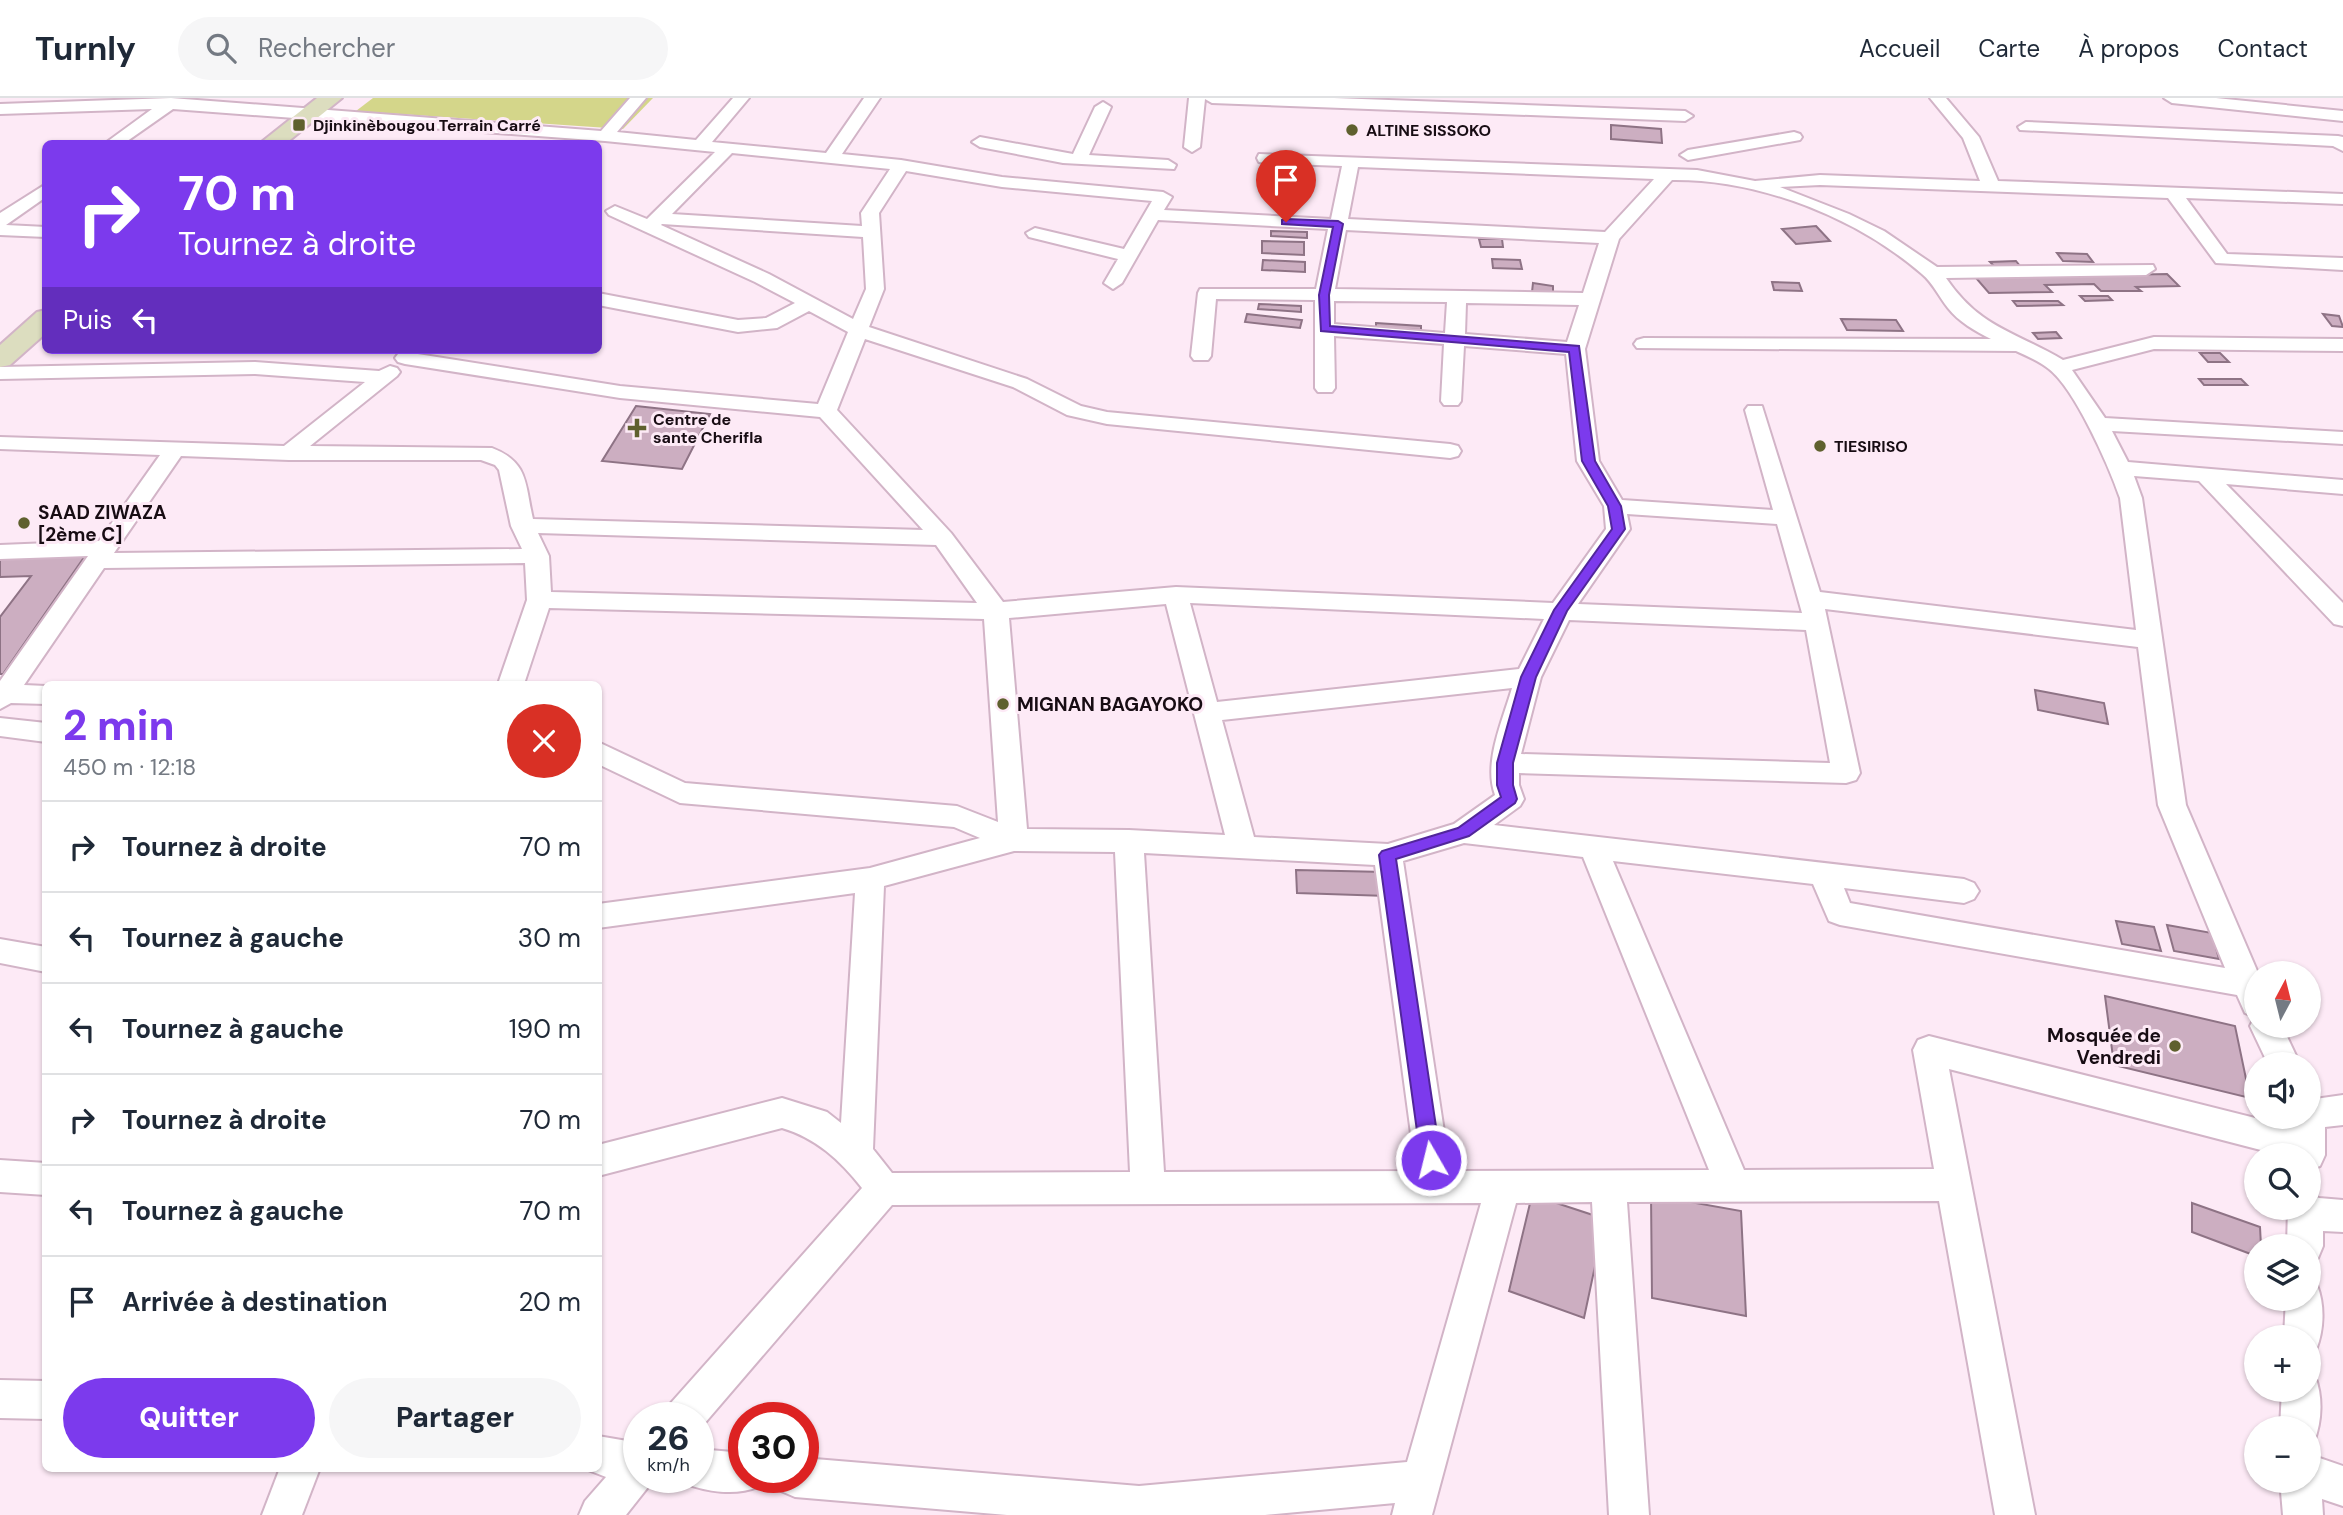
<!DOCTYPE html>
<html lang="fr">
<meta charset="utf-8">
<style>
:root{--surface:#fff;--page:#f6f6f7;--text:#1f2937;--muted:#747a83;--line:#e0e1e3;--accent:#7c3aed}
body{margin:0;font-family:"DM Sans",sans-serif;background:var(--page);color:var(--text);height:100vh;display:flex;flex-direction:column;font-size:26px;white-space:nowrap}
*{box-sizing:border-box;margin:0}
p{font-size:23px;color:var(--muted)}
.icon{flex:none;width:38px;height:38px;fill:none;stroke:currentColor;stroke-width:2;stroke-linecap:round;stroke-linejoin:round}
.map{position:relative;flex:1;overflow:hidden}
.side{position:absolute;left:42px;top:583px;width:560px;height:791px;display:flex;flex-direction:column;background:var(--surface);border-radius:10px;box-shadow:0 2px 5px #0004}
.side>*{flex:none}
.banner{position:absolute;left:42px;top:42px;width:560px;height:214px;border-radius:10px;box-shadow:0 2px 5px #0004;background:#7c3aed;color:#fff;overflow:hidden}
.needle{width:46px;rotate:7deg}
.controls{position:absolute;left:2244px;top:863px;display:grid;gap:14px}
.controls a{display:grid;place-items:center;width:77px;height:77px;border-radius:50%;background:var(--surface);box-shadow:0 2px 5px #0004;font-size:35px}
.speed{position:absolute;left:623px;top:1304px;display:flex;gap:14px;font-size:35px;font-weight:700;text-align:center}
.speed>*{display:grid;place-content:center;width:91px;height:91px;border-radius:50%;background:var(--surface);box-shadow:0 2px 5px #0004;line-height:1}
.speed small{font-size:18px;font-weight:400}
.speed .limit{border:10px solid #d22;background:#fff;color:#111}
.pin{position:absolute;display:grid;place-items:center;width:60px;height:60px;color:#fff;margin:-72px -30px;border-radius:50% 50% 50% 0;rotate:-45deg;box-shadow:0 0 7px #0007}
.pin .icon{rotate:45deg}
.me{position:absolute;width:77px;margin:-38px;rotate:352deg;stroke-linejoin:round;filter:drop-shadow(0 0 5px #0008)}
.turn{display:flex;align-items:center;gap:24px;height:147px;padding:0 21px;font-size:32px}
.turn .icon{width:91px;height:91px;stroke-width:2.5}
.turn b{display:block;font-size:49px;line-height:60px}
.then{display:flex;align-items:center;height:66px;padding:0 21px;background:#0003;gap:14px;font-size:26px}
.round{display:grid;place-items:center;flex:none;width:74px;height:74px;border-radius:37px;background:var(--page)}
.head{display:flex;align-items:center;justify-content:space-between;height:119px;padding:0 21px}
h1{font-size:42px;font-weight:800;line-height:52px;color:var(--accent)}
.cta{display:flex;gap:14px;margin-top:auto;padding:14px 21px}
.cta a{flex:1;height:80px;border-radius:42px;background:var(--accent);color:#fff;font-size:28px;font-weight:800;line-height:80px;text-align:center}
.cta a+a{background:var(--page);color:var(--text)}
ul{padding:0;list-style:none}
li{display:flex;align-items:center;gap:21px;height:91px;padding:0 21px;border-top:2px solid var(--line)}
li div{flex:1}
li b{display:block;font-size:26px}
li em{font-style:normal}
header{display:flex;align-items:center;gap:42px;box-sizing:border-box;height:98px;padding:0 35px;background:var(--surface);border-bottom:2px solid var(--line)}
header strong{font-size:33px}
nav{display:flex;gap:38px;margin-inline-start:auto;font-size:24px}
.search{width:490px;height:63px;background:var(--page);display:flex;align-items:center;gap:18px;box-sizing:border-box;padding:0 24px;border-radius:38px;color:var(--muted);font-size:26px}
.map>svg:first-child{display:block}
.green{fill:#d4d68a}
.building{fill:#ccaec1;stroke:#8e7385;stroke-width:2}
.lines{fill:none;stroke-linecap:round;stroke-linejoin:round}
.street-casing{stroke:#d2b4c7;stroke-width:4}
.secondary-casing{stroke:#d2b4c7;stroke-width:4}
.street{fill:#fff;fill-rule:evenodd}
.secondary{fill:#dcddbf;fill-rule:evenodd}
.route{fill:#7c3aed;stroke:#51269a;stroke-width:2}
.poi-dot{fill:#5f602e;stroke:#fdeaf6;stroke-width:2.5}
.labels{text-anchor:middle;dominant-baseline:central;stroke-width:6;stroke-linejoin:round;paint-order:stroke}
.far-poi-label{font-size:16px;font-weight:bold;fill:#170c13;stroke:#fdeaf6;text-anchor:start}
.poi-label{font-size:19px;font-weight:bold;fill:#170c13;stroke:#fdeaf6;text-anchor:start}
</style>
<header>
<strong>Turnly</strong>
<div class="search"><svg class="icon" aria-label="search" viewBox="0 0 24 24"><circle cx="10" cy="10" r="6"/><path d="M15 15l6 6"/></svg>Rechercher</div>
<nav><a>Accueil</a><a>Carte</a><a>À propos</a><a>Contact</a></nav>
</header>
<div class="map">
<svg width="2343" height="1417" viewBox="0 0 2343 1417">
<rect width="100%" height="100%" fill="#fdeaf6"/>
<!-- green -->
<path class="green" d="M 373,0 L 653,0 L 623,31 L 356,13 Z"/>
<!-- building -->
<g class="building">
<path d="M 1611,27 L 1661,31 L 1662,45 L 1611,41 Z"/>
<path d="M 1816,128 L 1830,143 L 1796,146 L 1782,131 Z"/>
<path d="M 1271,133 L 1307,134 L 1307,140 L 1271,138 Z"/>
<path d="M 1479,141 L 1502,141 L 1503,149 L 1481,149 Z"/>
<path d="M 1262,143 L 1304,144 L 1304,157 L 1262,155 Z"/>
<path d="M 2057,155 L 2087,156 L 2093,164 L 2063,163 Z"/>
<path d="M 1492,161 L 1520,162 L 1522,171 L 1493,170 Z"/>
<path d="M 1263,162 L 1305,164 L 1305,174 L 1262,172 Z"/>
<path d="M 2016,163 L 2020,168 L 1994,168 L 1990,164 Z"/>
<path d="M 2167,176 L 2179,188 L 2136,189 L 2141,193 L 2101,193 L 2094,186 L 2045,187 L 2052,194 L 1989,195 L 1976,180 Z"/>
<path d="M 1772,184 L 1799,185 L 1802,193 L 1774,192 Z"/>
<path d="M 1533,185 L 1553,188 L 1553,196 L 1532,194 Z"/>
<path d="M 2080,198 L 2108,198 L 2112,202 L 2085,203 Z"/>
<path d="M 2013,203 L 2058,203 L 2063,207 L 2017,208 Z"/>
<path d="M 1259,206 L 1301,208 L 1301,214 L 1258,211 Z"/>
<path d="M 1247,216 L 1302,222 L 1300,230 L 1245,224 Z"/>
<path d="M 2323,216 L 2339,218 L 2343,229 L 2332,228 Z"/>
<path d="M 1841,221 L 1896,222 L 1903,233 L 1847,232 Z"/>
<path d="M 1376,225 L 1421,228 L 1421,232 L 1376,230 Z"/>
<path d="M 2056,234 L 2061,240 L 2038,241 L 2033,235 Z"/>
<path d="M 2200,255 L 2220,255 L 2229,264 L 2208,264 Z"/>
<path d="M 2199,281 L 2241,281 L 2247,287 L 2204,287 Z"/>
<path d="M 636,308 L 710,316 L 682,371 L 602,363 Z"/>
<path d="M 87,455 L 3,576 L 0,576 L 0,519 L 31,478 L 0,479 L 0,458 Z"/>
<path d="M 2035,592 L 2104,605 L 2108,626 L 2038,612 Z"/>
<path d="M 1296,772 L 1385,774 L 1387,798 L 1297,795 Z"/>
<path d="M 2116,823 L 2154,829 L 2161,853 L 2122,846 Z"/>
<path d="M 2167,827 L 2212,835 L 2219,861 L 2174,853 Z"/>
<path d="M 2105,898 L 2235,928 L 2250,1000 L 2114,967 Z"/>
<path d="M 1532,1097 L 1605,1121 L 1584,1220 L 1509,1193 Z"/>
<path d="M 1651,1097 L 1741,1113 L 1746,1218 L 1652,1200 Z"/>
<path d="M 2192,1105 L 2260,1129 L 2261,1148 L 2256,1148 L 2256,1158 L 2192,1134 Z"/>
</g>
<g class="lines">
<!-- street casing -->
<g class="street-casing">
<g id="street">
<path d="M 171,0 L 601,33 L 630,0 L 646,0 L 617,34 L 696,42 L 733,0 L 749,0 L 712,44 L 826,55 L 864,0 L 880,0 L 842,56 L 901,62 L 1002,79 L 1163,94 L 1172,99 L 1164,112 L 1331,121 L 1342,68 L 1265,65 L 1259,64 L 1257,60 L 1259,56 L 1697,72 L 1755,83 L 1820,77 L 1980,83 L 1963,40 L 1930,0 L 1946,0 L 1979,39 L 1998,83 L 2343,96 L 2343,106 L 2186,100 L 2227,156 L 2343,160 L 2343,172 L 2216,165 L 2168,100 L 1820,87 L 1780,89 L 1849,116 L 1884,133 L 1937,169 L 2153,167 L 2155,171 L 2146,177 L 1946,180 C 1980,230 2014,233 2063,262 L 2154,239 L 2343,241 L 2343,253 L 2154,251 L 2072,272 L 2105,320 L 2343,334 L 2343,346 L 2112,333 L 2128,364 L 2343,382 L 2343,396 L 2226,386 L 2343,505 L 2343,528 L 2334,526 L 2199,383 L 2134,378 L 2142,400 L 2186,707 L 2258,875 L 2256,875 L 2256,928 L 2282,928 L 2300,966 L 2268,966 L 2250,928 L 2255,919 L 2245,915 L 2237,897 L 1840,827 L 1829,823 L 1813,786 L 1613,763 L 1744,1072 L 1934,1071 L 1913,952 L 1918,942 L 1929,938 L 2291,1029 L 2291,1018 L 2308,1018 L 2308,1002 L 2343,997 L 2343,1027 L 2325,1029 L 2325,1057 L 2320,1068 L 2308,1072 L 2308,1057 L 2280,1057 L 1949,971 L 2035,1417 L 1995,1417 L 1939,1103 L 1627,1104 L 1649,1417 L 1609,1417 L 1592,1104 L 1516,1105 L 1432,1417 L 1392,1417 L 1395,1405 L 1265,1417 L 1007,1417 L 795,1399 L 781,1393 L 775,1379 L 803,1379 L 803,1360 L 1139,1388 L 1407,1364 L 1481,1105 L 892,1107 L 698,1333 L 698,1320 L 665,1320 L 670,1306 L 862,1090 C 840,1062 816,1040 782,1030 L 598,1078 L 598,1047 L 782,1000 L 827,1014 L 841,1025 L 855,795 L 598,830 L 598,806 L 870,770 L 980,740 L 954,729 L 680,705 L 598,666 L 598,644 L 685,685 L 957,708 L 998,724 L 984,521 L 549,510 L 524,586 L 498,586 L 527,502 L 525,465 L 104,470 L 24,587 L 46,588 L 46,606 L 11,605 L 0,611 L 0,583 L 88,458 L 0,461 L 0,447 L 99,443 L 160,357 L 0,351 L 0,339 L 284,348 L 365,284 L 255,276 L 0,281 L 0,269 L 255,264 L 379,273 L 390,268 L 397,270 L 400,274 L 397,278 L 310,348 L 492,350 C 529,364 525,387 533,421 L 923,432 L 820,319 L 620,300 L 405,266 L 398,264 L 395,260 L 398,256 L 405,254 L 620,288 L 818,306 L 848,234 L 809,213 L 777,230 L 738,234 L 598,207 L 598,195 L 738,222 L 766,220 L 795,205 L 755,184 L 609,117 L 606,113 L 615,108 L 647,121 L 715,54 L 605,43 L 173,11 L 123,46 L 104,46 L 152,11 L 0,16 L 0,6 ZM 732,55 L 890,71 L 861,115 L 862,128 L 672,116 ZM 1358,69 L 1654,81 L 1605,134 L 1348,121 ZM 906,73 L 1002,89 L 1152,103 L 1124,151 L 1035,130 L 1026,135 L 1029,139 L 1118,161 L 1104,185 L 1113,191 L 1122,185 L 1158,122 L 1328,131 L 1316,191 L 1200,191 L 1198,195 L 1191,258 L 1194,262 L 1208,262 L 1211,258 L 1216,201 L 1315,202 L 1315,290 L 1318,294 L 1332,294 L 1335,290 L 1334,238 L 1444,246 L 1441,303 L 1444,307 L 1458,307 L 1461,303 L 1464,248 L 1566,256 L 1577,363 L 1604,408 L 1606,431 L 1553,505 L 1176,489 L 1003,504 L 951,435 L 837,312 L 865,241 L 1013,289 L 1067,317 L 1107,326 L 1450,360 L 1458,358 L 1461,353 L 1458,348 L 1450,346 L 1107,314 L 1081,308 L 1027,281 L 869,229 L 884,191 L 879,115 ZM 1672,82 C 1759,81 1856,119 1922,176 C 1933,185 1939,199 1948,210 C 1959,224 1975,233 1991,241 L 1644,240 L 1637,242 L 1634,246 L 1637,250 L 2016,253 C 2027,258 2039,263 2049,271 C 2075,291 2109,368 2120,400 L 2136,532 L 1820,494 L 1762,308 L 1748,308 L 1745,312 L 1773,412 L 1622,402 L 1599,363 L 1585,251 L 1619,141 ZM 662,126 L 863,139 L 866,191 L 853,221 L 769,176 L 661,127 ZM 1346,132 L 1599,145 L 1583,195 L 1335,191 ZM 1334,203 L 1447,204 L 1445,235 L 1334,226 ZM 1466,205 L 1579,207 L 1567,244 L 1465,236 ZM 181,358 L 289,362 L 481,362 L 495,367 L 499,372 L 511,428 L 522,451 L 114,455 ZM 1627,416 L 1777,426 L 1802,515 L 1578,506 L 1630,431 ZM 538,435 L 936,447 L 977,505 L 551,494 L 549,458 ZM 1190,505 L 1544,521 L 1519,571 L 1217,604 ZM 1166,506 L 1225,737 L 1129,732 L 1027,731 L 1009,520 ZM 1825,511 L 2138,549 L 2158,707 L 2225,870 L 1850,805 L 1844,790 L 1964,805 L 1974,801 L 1979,793 L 1974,785 L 1964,781 L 1494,727 L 1520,708 L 1524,701 L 1519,687 L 1519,675 L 1846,685 L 1856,682 L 1860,675 ZM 1569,522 L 1806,532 L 1830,665 L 1521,656 L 1541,579 ZM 1512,590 C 1503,622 1483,664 1495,697 L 1454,726 L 1388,746 L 1254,739 L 1222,622 ZM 1464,745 L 1583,759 L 1709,1072 L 1450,1073 L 1403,763 ZM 1014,753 L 1115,754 L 1130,1074 L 892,1075 L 873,1051 L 884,788 ZM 1144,755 L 1375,767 L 1416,1073 L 1164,1074 Z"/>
<path d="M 1189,0 L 1334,0 L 1685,13 L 1693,18 L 1685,23 L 1212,5 L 1205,1 L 1200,49 L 1192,54 L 1184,49 Z"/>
<path d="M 2164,0 L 2216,0 L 2343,13 L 2343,23 L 2172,5 Z"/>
<path d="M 1103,4 L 1111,9 L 1089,57 L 1168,62 L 1176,67 L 1174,71 L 1063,65 L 980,49 L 972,44 L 980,39 L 1073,56 L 1095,9 Z"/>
<path d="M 2026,24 L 2338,38 L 2343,39 L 2343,53 L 2333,48 L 2020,32 L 2018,29 Z"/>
<path d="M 1794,34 L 1800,36 L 1802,39 L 1800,42 L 1688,62 L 1680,57 L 1688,52 Z"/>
<path d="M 46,86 L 46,99 L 6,127 L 46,129 L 46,139 L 0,137 L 0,115 Z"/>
<path d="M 0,620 L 46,625 L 46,644 L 0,638 Z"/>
<path d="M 0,841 L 46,849 L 46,874 L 0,865 Z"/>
<path d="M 0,1062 L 46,1065 L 46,1097 L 0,1094 Z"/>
<path d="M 2308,1095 L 2319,1100 L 2343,1102 L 2343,1134 L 2323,1133 L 2323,1148 L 2318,1160 L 2308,1164 L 2308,1148 L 2287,1148 L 2288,1110 L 2308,1110 Z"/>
<path d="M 2308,1184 L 2317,1187 C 2325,1207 2324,1232 2316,1252 L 2308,1255 L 2308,1239 L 2284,1239 L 2286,1200 L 2308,1200 Z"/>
<path d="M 2308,1276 L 2315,1278 C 2323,1299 2322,1323 2314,1344 L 2308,1346 L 2308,1330 L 2280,1330 L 2282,1292 L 2308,1292 Z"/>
<path d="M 0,1282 L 46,1283 L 46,1321 L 0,1320 Z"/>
<path d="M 598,1338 L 639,1345 L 639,1379 L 656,1379 L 626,1417 L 579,1417 L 585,1403 L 606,1379 L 583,1370 L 598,1370 Z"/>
<path d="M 698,1351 L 744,1355 L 744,1379 L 762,1379 L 758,1389 C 736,1398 706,1394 684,1385 L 681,1379 L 698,1379 Z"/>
<path d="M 2308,1356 L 2343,1368 L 2343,1408 L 2322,1401 L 2323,1417 L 2283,1417 L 2280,1382 L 2308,1382 Z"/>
<path d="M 280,1370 L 320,1370 L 302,1417 L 262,1417 Z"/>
</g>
</g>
<!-- secondary casing -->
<g class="secondary-casing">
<g id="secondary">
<path d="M 317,0 L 342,0 L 285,46 L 259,46 Z"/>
<path d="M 46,212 L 46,235 L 10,267 L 0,269 L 0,247 L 37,214 Z"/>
</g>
</g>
<!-- street -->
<use href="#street" class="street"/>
<!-- secondary -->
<use href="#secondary" class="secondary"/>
</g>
<!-- route -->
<path class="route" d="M 1286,121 L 1338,123 L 1343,126 L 1329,197 L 1330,228 L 1579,248 L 1595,363 L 1621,408 L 1625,431 L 1567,513 L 1536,579 L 1513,665 L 1513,687 L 1517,701 L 1515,705 L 1469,738 L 1396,761 L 1441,1062 L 1438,1068 L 1431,1070 L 1424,1068 L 1421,1062 L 1379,757 L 1382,753 L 1458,730 L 1501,699 L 1497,687 L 1497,665 L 1521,579 L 1554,512 L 1612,431 L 1608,408 L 1582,363 L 1569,254 L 1321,233 L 1319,197 L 1333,129 L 1282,126 L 1282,122 Z"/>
<!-- markers -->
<g class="poi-dot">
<rect x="292" y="20" width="14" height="14" rx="3.5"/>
<circle cx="1352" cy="32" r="7"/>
<path d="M633.5 319.5h7v7h7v7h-7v7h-7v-7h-7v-7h7z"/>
<circle cx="1820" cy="348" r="7"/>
<circle cx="24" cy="425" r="7"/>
<circle cx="1003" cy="606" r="7"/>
<circle cx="2175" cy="948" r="7"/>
</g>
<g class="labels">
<!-- far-poi labels -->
<g class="far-poi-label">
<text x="313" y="27">Djinkinèbougou Terrain Carré</text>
<text x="1366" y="32">ALTINE SISSOKO</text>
<text x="653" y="321">Centre de<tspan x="653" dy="18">sante Cherifla</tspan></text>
<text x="1834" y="348">TIESIRISO</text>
</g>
<!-- poi labels -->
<g class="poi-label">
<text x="38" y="414">SAAD ZIWAZA<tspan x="38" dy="22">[2ème C]</tspan></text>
<text x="1017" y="606">MIGNAN BAGAYOKO</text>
<text x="2161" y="937" text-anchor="end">Mosquée de<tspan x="2161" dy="22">Vendredi</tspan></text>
</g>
</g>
</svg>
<div class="controls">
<a><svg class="needle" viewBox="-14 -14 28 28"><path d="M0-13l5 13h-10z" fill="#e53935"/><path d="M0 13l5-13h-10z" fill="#747a83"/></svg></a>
<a><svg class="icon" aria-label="sound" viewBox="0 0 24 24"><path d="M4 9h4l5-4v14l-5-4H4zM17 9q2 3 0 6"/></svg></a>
<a><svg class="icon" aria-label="search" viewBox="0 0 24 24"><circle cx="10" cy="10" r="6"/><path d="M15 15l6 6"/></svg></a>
<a><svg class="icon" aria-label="layers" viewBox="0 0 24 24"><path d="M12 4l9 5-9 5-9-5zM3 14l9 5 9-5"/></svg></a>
<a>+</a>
<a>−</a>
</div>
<div class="speed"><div>26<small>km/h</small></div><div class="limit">30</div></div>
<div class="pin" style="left:1286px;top:124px;background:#d93025"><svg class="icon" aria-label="arrive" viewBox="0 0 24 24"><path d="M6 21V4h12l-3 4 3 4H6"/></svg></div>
<svg class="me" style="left:1431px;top:1062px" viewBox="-20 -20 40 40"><circle r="17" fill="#7c3aed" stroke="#fff" stroke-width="3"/><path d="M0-11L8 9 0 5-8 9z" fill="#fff"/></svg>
<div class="banner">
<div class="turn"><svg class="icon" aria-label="right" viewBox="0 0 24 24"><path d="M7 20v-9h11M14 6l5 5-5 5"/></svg><div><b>70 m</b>Tournez à droite</div></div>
<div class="then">Puis<svg class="icon" aria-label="left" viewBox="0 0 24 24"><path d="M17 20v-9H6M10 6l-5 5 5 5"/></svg></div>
</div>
<section class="side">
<div class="head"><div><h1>2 min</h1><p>450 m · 12:18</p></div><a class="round" style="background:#d93025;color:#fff"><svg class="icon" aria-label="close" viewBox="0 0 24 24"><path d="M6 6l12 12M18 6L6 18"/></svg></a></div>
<ul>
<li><svg class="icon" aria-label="right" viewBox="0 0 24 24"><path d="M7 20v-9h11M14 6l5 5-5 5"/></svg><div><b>Tournez à droite</b></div><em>70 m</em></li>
<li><svg class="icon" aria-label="left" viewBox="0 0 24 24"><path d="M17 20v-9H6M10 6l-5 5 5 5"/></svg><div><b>Tournez à gauche</b></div><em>30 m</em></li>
<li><svg class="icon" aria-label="left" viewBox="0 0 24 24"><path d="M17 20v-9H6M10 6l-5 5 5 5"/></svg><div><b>Tournez à gauche</b></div><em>190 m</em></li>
<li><svg class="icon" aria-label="right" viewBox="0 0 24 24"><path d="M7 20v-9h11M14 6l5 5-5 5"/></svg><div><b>Tournez à droite</b></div><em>70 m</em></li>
<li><svg class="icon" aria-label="left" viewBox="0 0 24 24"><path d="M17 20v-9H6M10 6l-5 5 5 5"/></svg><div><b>Tournez à gauche</b></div><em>70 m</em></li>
<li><svg class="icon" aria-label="arrive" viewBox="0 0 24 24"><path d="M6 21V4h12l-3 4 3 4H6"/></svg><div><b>Arrivée à destination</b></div><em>20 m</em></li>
</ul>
<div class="cta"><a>Quitter</a><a>Partager</a></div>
</section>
</div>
